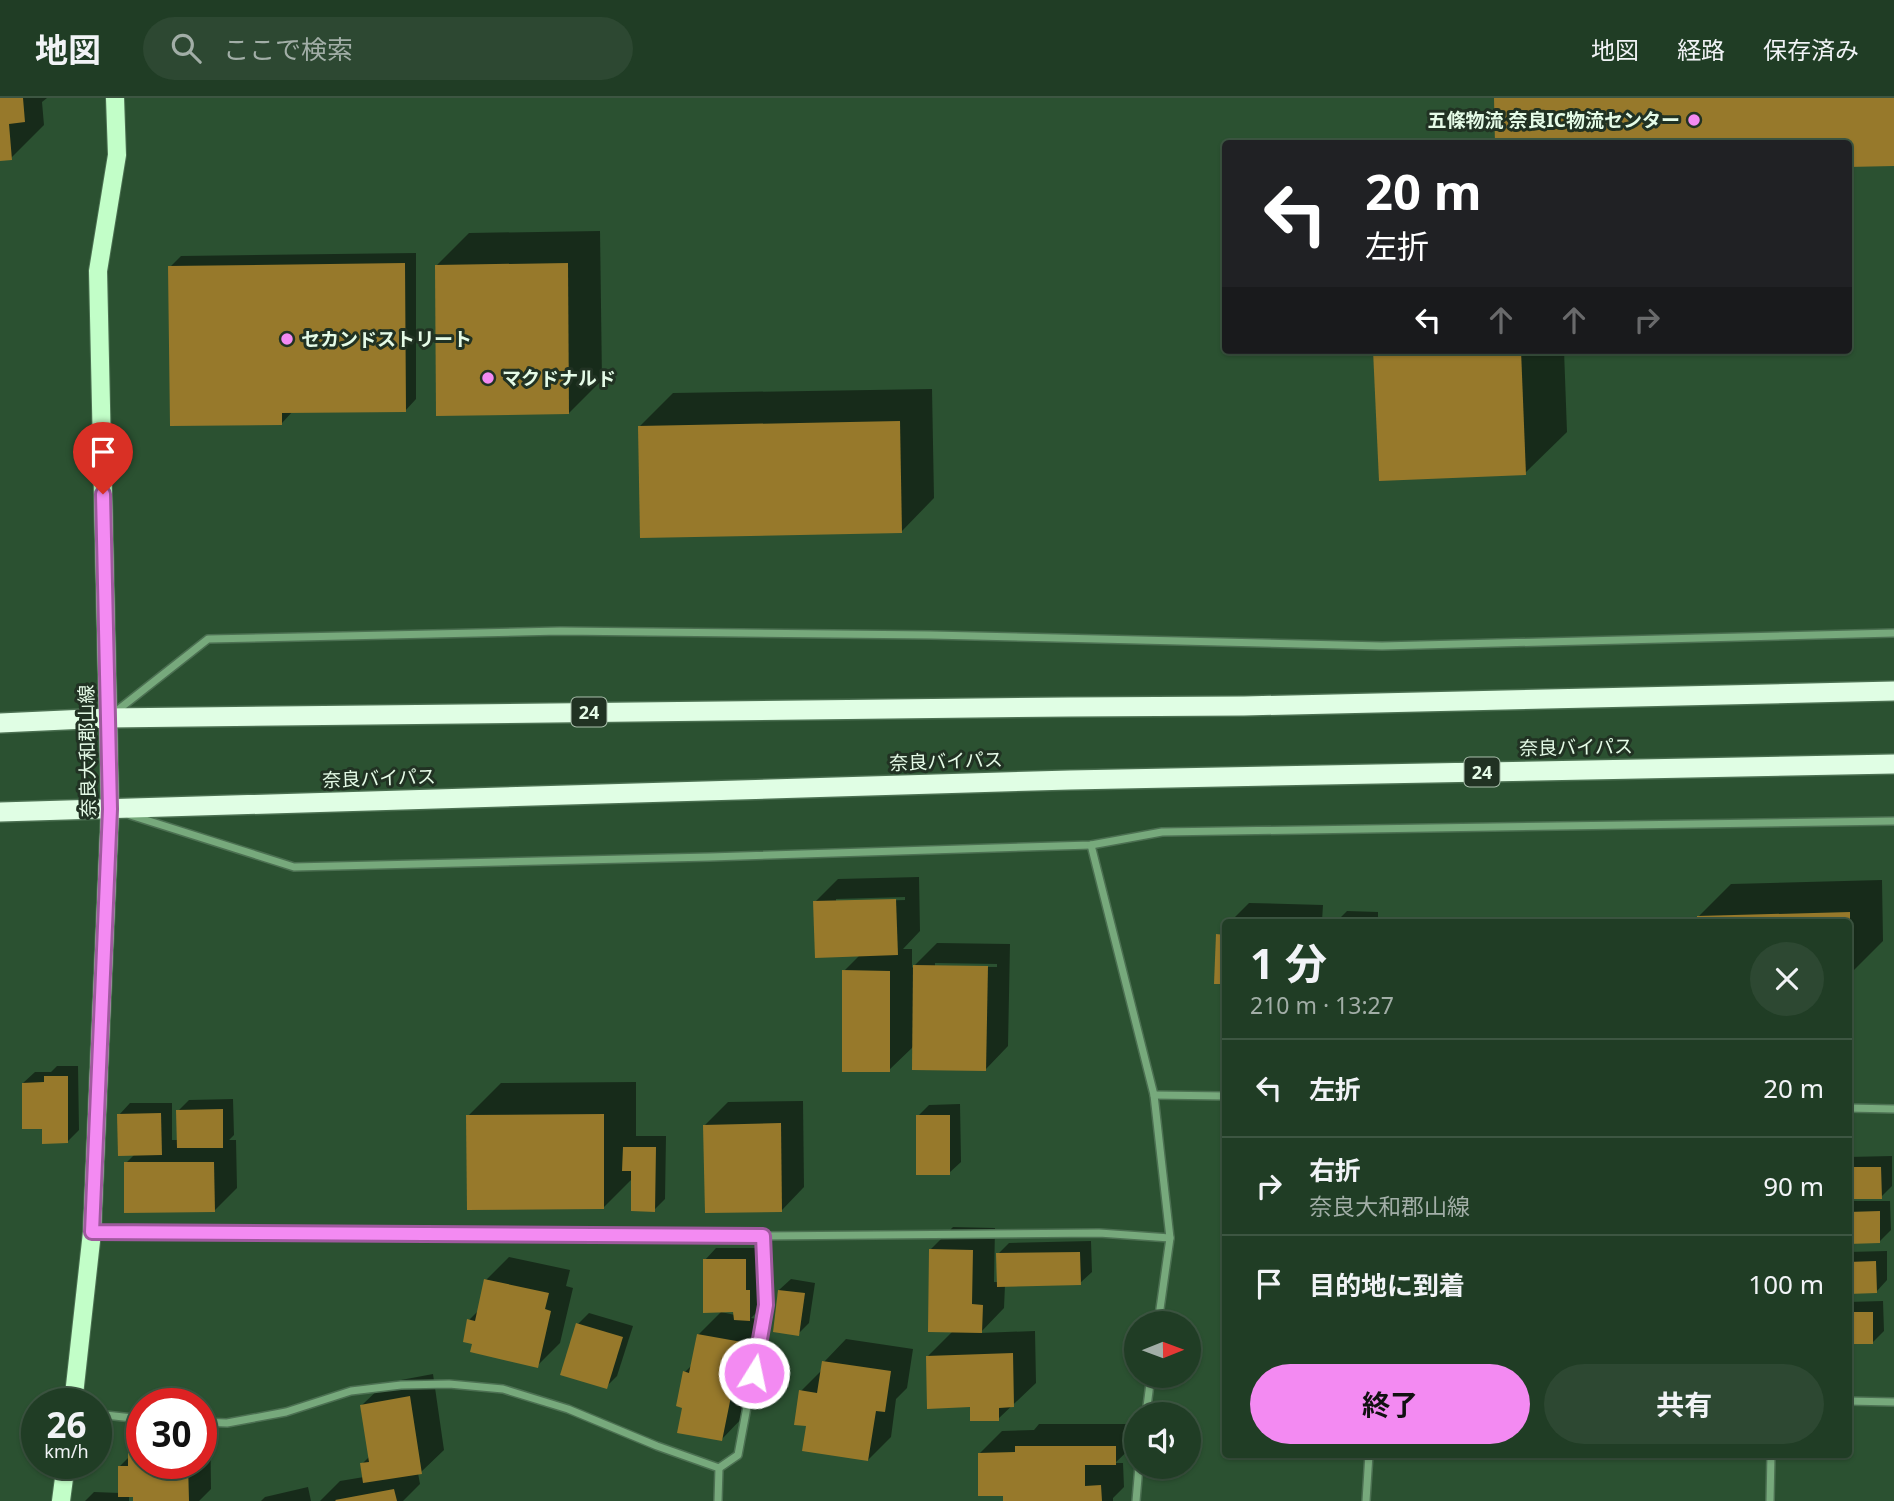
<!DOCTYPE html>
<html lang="ja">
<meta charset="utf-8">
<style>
:root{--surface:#203d25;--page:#2d4832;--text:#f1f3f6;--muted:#a2aea7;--line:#3d5642;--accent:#f38af2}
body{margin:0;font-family:"Noto Sans","Noto Sans JP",sans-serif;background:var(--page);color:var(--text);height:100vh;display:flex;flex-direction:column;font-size:26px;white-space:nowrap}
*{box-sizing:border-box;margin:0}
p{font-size:23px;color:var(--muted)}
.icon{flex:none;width:38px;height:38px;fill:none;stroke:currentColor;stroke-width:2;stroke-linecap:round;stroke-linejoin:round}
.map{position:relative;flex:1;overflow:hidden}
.details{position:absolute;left:1222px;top:821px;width:630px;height:539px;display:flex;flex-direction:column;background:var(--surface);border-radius:7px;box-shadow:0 2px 5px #0004,0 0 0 2px var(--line)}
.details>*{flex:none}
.guide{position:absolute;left:1222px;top:42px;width:630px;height:214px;border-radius:7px;box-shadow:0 2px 5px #0004,0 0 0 2px var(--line);background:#202124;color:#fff;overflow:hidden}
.needle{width:46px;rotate:89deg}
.fabs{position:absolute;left:1124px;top:1213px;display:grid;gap:14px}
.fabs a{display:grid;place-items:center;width:77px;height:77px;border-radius:50%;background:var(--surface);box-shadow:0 2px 5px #0004,0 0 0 2px var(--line);font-size:35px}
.speed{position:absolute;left:21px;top:1290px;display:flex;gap:14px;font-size:35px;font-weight:700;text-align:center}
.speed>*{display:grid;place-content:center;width:91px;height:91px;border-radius:50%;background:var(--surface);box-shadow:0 2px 5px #0004,0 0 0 2px var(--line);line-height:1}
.speed small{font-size:18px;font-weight:400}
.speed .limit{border:10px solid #d22;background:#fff;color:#111}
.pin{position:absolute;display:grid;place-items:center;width:60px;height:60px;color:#fff;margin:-72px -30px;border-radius:50% 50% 50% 0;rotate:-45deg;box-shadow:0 0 7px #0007}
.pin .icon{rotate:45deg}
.me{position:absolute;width:77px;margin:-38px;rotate:10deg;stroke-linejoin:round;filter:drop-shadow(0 0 5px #0008)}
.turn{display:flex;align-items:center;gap:24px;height:147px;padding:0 28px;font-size:32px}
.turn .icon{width:91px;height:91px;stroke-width:2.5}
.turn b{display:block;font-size:49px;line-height:60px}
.lanes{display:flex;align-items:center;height:66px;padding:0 28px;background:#0003;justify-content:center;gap:35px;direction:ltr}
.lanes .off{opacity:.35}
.round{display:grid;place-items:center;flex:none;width:74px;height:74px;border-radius:37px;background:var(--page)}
.head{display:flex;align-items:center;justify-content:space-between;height:119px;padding:0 28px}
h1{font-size:42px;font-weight:700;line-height:52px}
.button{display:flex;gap:14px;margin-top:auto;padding:14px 28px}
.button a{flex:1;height:80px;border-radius:42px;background:var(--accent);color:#111;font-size:28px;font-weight:700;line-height:80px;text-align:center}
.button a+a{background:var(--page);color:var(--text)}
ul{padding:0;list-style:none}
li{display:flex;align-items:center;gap:21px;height:98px;padding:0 28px;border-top:2px solid var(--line)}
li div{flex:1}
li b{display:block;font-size:26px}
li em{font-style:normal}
header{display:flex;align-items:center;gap:42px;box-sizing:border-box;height:98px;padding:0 35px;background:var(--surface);border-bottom:2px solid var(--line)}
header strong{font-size:33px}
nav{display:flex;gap:38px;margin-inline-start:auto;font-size:24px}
.search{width:490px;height:63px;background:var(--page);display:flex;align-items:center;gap:18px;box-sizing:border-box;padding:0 24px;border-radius:38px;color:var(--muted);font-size:26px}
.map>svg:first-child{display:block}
.shadow{fill:#0007;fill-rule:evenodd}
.building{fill:#97792b}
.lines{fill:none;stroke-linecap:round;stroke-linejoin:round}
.minor-casing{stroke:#4c7052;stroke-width:10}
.primary-casing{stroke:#4c7052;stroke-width:20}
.trunk-casing{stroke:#4c7052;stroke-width:22}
.minor{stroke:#77a97c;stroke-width:7}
.primary{stroke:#c2fec8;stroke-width:18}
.trunk{stroke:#e0fee4;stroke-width:19}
.route-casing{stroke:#9e5a9d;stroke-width:18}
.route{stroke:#f38af2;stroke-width:12}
.poi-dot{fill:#f38af2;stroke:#213223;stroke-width:2.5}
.labels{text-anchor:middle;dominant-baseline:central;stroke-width:6;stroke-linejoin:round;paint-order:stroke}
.shield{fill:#213223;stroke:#aabfac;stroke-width:2}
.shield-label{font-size:18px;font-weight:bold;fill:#e5fbe7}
.poi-label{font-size:19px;font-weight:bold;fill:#e5fbe7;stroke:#213223;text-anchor:start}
.street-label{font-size:19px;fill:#e5fbe7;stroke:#213223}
</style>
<header>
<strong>地図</strong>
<div class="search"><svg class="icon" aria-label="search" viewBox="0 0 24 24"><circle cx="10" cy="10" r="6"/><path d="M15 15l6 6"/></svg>ここで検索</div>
<nav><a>地図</a><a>経路</a><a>保存済み</a></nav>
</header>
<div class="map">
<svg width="1894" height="1403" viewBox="0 0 1894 1403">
<rect width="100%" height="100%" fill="#2b5131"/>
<!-- shadow -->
<g class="shadow">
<path d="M 0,0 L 47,0 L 42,4 L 44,27 L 11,60 L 0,61 Z"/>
<path d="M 600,133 L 602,282 L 569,315 L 436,168 L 469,135 Z"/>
<path d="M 416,155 L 416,301 L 405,313 L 293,313 L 282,325 L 170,169 L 181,158 Z"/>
<path d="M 1375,252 L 1564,252 L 1567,334 L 1525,375 Z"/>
<path d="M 932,291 L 934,400 L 901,434 L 640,328 L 673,295 Z"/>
<path d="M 919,779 L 920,833 L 903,851 L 912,851 L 912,870 L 937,845 L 1010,846 L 1008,948 L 986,971 L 914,948 L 889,972 L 844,873 L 860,857 L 815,804 L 838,781 ZM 905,799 L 905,802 L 836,804 L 836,801 ZM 935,865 L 997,866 L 997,869 L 935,869 Z"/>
<path d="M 1882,782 L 1883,843 L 1850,876 L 1848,876 L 1848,824 L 1699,824 L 1698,819 L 1731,786 Z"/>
<path d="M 1249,805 L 1323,807 L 1322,823 L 1337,823 L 1347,813 L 1378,814 L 1378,824 L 1230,824 Z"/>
<path d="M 57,968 L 78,968 L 79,1032 L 67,1044 L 43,1029 L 23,985 L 35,974 L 51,974 Z"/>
<path d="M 636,984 L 636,1038 L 666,1038 L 665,1101 L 654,1112 L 632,1081 L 604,1109 L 468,1018 L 501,985 Z"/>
<path d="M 233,1001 L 234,1037 L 229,1042 L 236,1042 L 237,1090 L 214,1113 L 126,1065 L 135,1056 L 119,1017 L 130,1005 L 172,1005 L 172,1042 L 178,1042 L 178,1013 L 189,1002 Z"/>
<path d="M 803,1003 L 804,1089 L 782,1112 L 705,1027 L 728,1004 Z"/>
<path d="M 960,1006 L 961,1064 L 949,1075 L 918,1018 L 929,1007 Z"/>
<path d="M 1892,1058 L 1892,1088 L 1881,1099 L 1848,1099 L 1848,1059 Z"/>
<path d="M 1848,1103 L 1890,1103 L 1891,1132 L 1879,1144 L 1848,1144 Z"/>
<path d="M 953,1129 L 995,1130 L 994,1184 L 998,1184 L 998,1156 L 1009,1145 L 1091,1143 L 1092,1174 L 1080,1185 L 1005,1187 L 1004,1210 L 980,1235 L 1035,1233 L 1036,1285 L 998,1321 L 972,1308 L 927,1259 L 953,1233 L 930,1152 Z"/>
<path d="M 716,1150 L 756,1150 L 756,1182 L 760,1182 L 761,1210 L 751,1220 L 763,1222 L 744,1318 L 722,1341 L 684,1308 L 685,1274 L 692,1267 L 698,1237 L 721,1214 L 735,1217 L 705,1162 Z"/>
<path d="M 1887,1153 L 1887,1182 L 1876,1194 L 1848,1194 L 1848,1154 Z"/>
<path d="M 509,1159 L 570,1172 L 566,1188 L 573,1190 L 560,1245 L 537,1268 L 474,1244 L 469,1222 L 479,1212 L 486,1182 Z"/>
<path d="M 791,1181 L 815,1185 L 809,1225 L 798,1236 L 779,1192 Z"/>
<path d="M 1883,1203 L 1884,1233 L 1873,1244 L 1848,1244 L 1848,1204 Z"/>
<path d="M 589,1215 L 633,1228 L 617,1278 L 606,1289 L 578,1226 Z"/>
<path d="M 846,1241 L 913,1251 L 907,1290 L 896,1301 L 891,1339 L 868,1362 L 808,1327 L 801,1293 L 823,1271 L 824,1264 Z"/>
<path d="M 433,1276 L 444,1352 L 421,1374 L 418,1375 L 420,1386 L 403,1403 L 320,1403 L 340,1383 L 364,1379 L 362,1366 L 370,1358 L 362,1307 L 385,1285 Z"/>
<path d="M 201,1312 L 210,1312 L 211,1391 L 199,1403 L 135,1403 L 135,1397 L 129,1397 L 129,1403 L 85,1403 L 94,1394 L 120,1395 L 119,1369 L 130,1358 L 130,1336 L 142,1324 L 142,1365 L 201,1365 Z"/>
<path d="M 1039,1326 L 1136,1326 L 1136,1345 L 1115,1365 L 1123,1365 L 1124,1389 L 1113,1400 L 1113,1403 L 1005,1403 L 1005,1396 L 980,1355 L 1002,1333 L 1034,1332 Z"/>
<path d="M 308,1389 L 311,1403 L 261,1403 L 265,1399 Z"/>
</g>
<!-- building -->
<g class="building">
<path d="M 0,0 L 23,0 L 25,24 L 9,26 L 12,62 L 0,63 Z"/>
<path d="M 1494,0 L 1894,0 L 1894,68 L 1848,69 L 1848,46 L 1708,46 L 1707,43 L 1619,46 L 1495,46 Z"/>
<path d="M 405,165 L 406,314 L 282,315 L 282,327 L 170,328 L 168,168 Z"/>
<path d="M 568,165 L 569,316 L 436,318 L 435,167 Z"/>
<path d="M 1373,252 L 1521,252 L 1526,377 L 1379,383 Z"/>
<path d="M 900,323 L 902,435 L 640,440 L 638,328 Z"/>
<path d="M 896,801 L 898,857 L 815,860 L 813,803 Z"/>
<path d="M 1850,814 L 1850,824 L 1697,824 L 1697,818 Z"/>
<path d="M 1216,836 L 1225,837 L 1225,886 L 1214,886 Z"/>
<path d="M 913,867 L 988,868 L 986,973 L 912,972 Z"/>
<path d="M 842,872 L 890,873 L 890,974 L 842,974 Z"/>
<path d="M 44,978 L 68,978 L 68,1045 L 42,1046 L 42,1031 L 22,1031 L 22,985 L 44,984 Z"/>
<path d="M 223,1011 L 223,1050 L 177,1050 L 176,1012 Z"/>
<path d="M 161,1015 L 162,1057 L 118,1058 L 117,1016 Z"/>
<path d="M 604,1016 L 604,1111 L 467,1112 L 466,1017 Z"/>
<rect x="916" y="1017" width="34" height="60"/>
<path d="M 781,1025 L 782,1114 L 705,1115 L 703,1027 Z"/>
<path d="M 623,1049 L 656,1049 L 655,1114 L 631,1113 L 631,1073 L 622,1073 Z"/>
<path d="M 124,1064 L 214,1064 L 215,1114 L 124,1115 Z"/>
<path d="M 1848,1069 L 1881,1069 L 1882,1101 L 1848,1101 Z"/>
<path d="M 1880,1113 L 1880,1145 L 1848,1146 L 1848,1114 Z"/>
<path d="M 929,1151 L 973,1152 L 972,1206 L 983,1207 L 982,1235 L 928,1234 Z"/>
<path d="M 1080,1154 L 1081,1187 L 997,1189 L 996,1155 Z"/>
<path d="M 703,1161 L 746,1161 L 746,1192 L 750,1192 L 750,1223 L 734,1222 L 733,1214 L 703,1215 Z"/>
<path d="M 1876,1163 L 1877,1195 L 1848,1196 L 1848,1164 Z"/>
<path d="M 484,1181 L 549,1195 L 545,1211 L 551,1213 L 538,1270 L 470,1254 L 472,1246 L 463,1244 L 467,1221 L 475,1223 Z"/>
<path d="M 778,1192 L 805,1195 L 799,1238 L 773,1234 Z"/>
<rect x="1848" y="1214" width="25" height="32"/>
<path d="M 576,1225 L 623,1239 L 607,1291 L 560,1277 Z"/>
<path d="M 697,1236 L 742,1244 L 722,1343 L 677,1335 L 682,1310 L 676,1308 L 683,1273 L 689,1275 Z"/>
<path d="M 1013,1255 L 1014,1309 L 999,1310 L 999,1323 L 970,1323 L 970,1309 L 927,1311 L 926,1258 Z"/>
<path d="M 822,1263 L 891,1273 L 885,1314 L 876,1313 L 868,1363 L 802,1353 L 806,1328 L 794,1327 L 799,1292 L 817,1295 Z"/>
<path d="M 410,1298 L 422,1376 L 363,1385 L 360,1365 L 369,1364 L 360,1307 Z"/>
<path d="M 128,1335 L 142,1335 L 142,1365 L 188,1365 L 189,1403 L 133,1403 L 133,1399 L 118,1399 L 118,1368 L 128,1368 Z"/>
<path d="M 1015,1348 L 1116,1348 L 1116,1367 L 1085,1367 L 1085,1388 L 1101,1387 L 1102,1403 L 1003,1403 L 1003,1398 L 978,1398 L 978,1355 L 1015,1354 Z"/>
<path d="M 394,1391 L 397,1403 L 336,1403 L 335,1402 Z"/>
</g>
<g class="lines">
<!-- minor casing -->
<g class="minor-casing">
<g id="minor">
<path d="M 114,615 L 208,541 L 560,533 L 931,537 L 1382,548 L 1894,535"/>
<path d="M 130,717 L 294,769 L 710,759 L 1091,747 L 1162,734 L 1894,723"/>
<path d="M 1091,747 L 1154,997 L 1170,1140 L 1158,1225"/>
<path d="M 1154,997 L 1225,998"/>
<path d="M 1848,1010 L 1894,1011"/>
<path d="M 92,1134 L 763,1138 L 1099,1135 L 1170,1140"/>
<path d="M 1848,1303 L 1894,1304"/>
<path d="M 96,1316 L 142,1321"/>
<path d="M 1146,1316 L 1151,1278"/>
<path d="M 201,1324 L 227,1325 L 286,1314 L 351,1293 L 401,1287 L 449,1286 L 503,1291 L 568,1311 L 657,1348 L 719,1370 L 718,1403"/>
<path d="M 719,1370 L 738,1357 L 766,1207 L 763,1138"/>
<path d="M 1136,1403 L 1139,1368"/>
<path d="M 1366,1403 L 1369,1356"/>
<path d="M 1770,1403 L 1771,1356"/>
</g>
</g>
<!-- primary casing -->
<g class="primary-casing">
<g id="primary">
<path d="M 73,1306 L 92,1134 L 110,711 L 98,173 L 117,57 L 115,0"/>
<path d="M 61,1403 L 66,1365"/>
</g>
</g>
<!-- trunk casing -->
<g class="trunk-casing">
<g id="trunk">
<path d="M 0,625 L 108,620 L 1070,609 L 1244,608 L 1894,593"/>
<path d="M 0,714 L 1070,682 L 1894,666"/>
</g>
</g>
<!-- minor -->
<use href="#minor" class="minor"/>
<!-- primary -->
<use href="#primary" class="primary"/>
<!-- trunk -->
<use href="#trunk" class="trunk"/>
</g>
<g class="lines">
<!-- route casing -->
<g class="route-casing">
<path id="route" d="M 103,396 L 110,711 L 92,1134 L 763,1138 L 766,1207 L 754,1275"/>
</g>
<!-- route -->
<use href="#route" class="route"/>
</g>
<!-- markers -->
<g class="poi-dot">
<circle cx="1694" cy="22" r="7"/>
<circle cx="287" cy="241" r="7"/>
<circle cx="488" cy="280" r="7"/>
</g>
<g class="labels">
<!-- shield labels -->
<g class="shield">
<rect x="571.5" y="599.5" width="35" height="29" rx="5"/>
<rect x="1464.5" y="659.5" width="35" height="29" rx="5"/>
</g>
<g class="shield-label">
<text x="589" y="614">24</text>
<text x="1482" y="674">24</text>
</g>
<!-- poi labels -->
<g class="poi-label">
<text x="1680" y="22" text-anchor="end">五條物流 奈良IC物流センター</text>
<text x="301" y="241">セカンドストリート</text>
<text x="502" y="280">マクドナルド</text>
</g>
<!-- street labels -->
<g class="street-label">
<text transform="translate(1576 649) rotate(-1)">奈良バイパス</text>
<text transform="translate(87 653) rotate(-91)">奈良大和郡山線</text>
<text transform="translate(946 663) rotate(-2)">奈良バイパス</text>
<text transform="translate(379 680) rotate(-2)">奈良バイパス</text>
</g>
</g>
</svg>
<div class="fabs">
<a><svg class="needle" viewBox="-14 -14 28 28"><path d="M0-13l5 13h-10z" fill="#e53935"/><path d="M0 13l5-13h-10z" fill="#a2aea7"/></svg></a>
<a><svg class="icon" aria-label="sound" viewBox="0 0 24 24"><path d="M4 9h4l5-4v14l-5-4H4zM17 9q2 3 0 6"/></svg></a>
</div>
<div class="speed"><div>26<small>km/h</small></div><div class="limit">30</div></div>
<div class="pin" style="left:103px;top:396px;background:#d93025"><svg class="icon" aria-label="arrive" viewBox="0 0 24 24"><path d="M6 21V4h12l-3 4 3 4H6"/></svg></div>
<svg class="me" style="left:754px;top:1275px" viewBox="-20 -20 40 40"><circle r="17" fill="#f38af2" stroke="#fff" stroke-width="3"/><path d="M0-11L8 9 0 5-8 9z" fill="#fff"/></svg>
<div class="guide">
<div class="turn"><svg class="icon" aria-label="left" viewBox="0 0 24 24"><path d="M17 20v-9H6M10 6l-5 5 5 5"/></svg><div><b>20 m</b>左折</div></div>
<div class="lanes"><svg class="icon" aria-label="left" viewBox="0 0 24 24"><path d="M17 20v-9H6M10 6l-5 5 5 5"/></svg><svg class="icon off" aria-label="ahead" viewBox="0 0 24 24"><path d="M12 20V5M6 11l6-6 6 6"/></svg><svg class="icon off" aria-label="ahead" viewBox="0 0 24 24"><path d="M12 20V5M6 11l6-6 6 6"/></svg><svg class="icon off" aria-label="right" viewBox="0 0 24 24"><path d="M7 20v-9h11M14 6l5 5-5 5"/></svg></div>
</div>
<section class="details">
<div class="head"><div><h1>1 分</h1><p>210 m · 13:27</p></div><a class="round"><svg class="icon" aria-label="close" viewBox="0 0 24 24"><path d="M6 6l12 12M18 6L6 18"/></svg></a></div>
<ul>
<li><svg class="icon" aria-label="left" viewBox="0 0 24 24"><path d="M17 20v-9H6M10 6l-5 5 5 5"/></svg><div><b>左折</b></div><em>20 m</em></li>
<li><svg class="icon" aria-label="right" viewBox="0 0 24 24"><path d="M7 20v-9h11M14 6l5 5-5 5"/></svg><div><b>右折</b><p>奈良大和郡山線</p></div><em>90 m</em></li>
<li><svg class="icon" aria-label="arrive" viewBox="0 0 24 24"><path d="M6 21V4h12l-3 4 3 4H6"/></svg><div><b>目的地に到着</b></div><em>100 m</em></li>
</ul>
<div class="button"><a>終了</a><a>共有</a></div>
</section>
</div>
